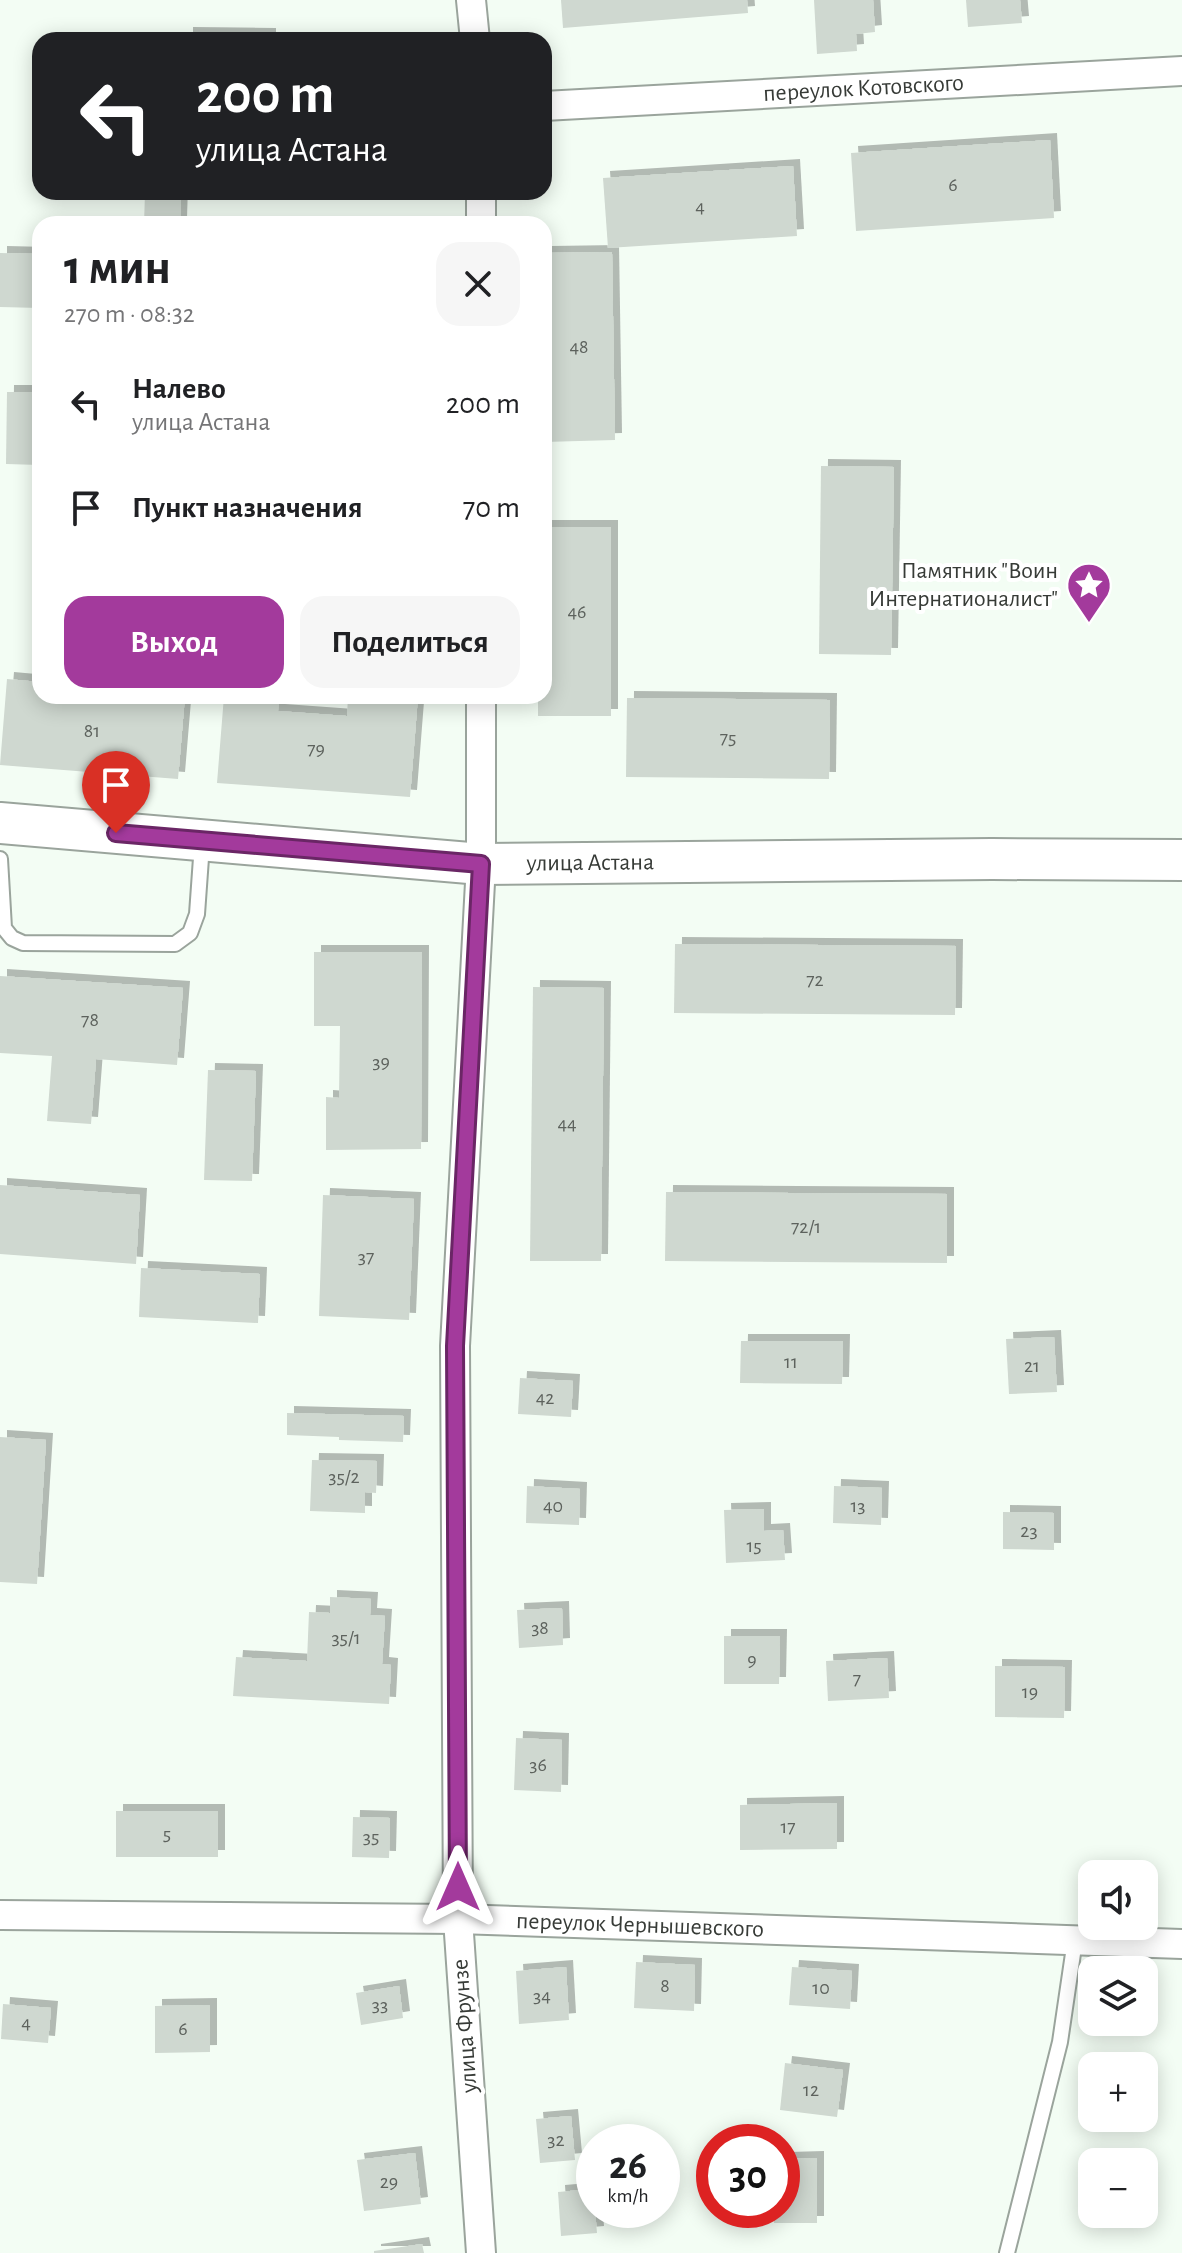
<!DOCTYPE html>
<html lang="ru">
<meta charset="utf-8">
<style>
:root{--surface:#fff;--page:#f6f6f6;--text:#202124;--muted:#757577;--accent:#a33a9c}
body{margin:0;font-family:"Alegreya Sans",sans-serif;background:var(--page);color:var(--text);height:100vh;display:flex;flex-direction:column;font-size:30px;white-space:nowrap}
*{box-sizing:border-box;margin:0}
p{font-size:26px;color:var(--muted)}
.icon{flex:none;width:44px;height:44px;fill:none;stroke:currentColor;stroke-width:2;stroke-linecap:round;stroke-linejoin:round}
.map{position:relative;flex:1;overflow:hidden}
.panel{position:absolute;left:32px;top:216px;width:520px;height:488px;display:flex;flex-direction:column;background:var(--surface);border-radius:24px;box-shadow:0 4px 20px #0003}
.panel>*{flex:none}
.guide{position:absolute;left:32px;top:32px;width:520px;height:168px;border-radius:24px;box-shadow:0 4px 20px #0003;background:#202124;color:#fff;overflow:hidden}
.tools{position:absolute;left:1078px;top:1860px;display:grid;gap:16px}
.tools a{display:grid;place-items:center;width:80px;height:80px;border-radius:16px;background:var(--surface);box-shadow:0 4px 20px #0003;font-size:40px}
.speed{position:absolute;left:576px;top:2124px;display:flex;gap:16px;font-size:40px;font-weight:700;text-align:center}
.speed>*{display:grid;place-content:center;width:104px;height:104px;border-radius:50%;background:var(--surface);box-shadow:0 4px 20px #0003;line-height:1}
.speed small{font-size:20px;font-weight:400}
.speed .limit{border:12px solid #d22;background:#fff;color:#111}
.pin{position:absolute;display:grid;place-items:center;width:68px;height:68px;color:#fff;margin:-82px -34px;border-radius:50% 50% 50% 0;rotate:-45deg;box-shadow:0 0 8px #0007}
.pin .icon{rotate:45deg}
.me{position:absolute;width:88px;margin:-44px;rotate:0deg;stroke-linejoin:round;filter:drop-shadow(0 0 6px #0008)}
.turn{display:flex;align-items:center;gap:28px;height:168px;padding:0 32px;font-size:36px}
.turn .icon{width:104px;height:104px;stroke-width:2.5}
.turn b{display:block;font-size:56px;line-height:68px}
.round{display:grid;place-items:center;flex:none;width:84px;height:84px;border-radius:24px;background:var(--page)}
.overview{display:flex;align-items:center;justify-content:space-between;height:136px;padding:0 32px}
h1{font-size:48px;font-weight:700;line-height:60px}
.action{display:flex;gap:16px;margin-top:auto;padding:16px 32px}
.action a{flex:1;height:92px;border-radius:24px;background:var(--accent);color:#fff;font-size:32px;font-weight:700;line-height:92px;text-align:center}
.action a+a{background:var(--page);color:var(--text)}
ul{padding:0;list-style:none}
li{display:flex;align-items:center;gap:24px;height:104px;padding:0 32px}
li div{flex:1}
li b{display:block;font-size:30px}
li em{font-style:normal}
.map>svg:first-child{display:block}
.building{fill:#cfd8d0;filter:url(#shadow)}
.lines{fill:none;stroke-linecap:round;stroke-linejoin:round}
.lane-casing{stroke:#9aa49c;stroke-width:18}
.street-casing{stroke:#9aa49c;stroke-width:32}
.secondary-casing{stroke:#9aa49c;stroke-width:44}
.lane{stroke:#fff;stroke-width:14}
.street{stroke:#fff;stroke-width:28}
.secondary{stroke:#fff;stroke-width:40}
.route-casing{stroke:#6a2665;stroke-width:20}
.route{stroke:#a33a9c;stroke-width:14}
.labels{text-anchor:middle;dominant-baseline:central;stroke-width:8;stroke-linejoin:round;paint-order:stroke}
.number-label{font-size:20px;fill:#5d625d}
.street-label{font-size:24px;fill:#373b37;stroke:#fff}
.poi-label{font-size:24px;fill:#373b37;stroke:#fff;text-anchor:end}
</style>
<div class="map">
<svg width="1182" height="2253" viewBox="0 0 1182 2253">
<defs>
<filter id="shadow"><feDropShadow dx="7" dy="-7" stdDeviation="0" flood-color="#0004"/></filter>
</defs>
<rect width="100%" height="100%" fill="#f3fdf4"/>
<!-- building -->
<g class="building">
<path d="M 561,0 L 747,0 L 748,13 L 563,28 Z"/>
<path d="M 814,0 L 873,0 L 875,32 L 856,34 L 857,51 L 817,54 Z"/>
<path d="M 966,0 L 1020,0 L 1022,23 L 968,27 Z"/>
<path d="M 186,34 L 269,35 L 269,40 L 186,40 Z"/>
<path d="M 1050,140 L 1054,218 L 856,231 L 851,153 Z"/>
<path d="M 793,166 L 797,236 L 608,248 L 603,178 Z"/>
<path d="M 145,192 L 181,192 L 180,224 L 144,224 Z"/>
<path d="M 612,252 L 615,440 L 544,442 L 544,253 Z"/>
<path d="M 0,253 L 40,254 L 40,308 L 0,307 Z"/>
<path d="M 7,392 L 40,392 L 40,465 L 6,464 Z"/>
<path d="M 821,466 L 894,467 L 891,655 L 819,654 Z"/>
<path d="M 544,527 L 611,527 L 611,716 L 538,716 L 538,696 L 544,696 Z"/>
<path d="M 7,679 L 40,682 L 40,696 L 185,696 L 178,779 L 0,765 Z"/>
<path d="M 224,696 L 279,696 L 278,711 L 347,716 L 348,696 L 418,696 L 410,797 L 217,783 Z"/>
<path d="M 627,698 L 830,700 L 829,779 L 626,777 Z"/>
<path d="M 675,944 L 956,946 L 955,1015 L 674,1013 Z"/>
<path d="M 314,952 L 422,952 L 421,1149 L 326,1150 L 326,1097 L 339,1098 L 340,1026 L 314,1026 Z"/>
<path d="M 0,976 L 183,988 L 177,1065 L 96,1059 L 91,1124 L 47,1121 L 52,1056 L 0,1053 Z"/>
<path d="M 533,987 L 604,988 L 601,1261 L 530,1261 Z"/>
<path d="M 208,1070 L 256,1071 L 252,1181 L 204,1180 Z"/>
<path d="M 0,1185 L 140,1195 L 136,1264 L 0,1254 Z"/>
<path d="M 666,1192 L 947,1194 L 947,1263 L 665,1261 Z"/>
<path d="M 323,1195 L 414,1199 L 409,1320 L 319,1316 Z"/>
<path d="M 141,1268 L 260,1274 L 258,1323 L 139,1317 Z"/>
<path d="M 1054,1337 L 1057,1392 L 1009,1394 L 1006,1339 Z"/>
<path d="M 741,1341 L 843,1341 L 842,1384 L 740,1383 Z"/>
<path d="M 520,1378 L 573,1381 L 571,1417 L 518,1414 Z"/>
<path d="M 287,1413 L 404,1416 L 403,1442 L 339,1440 L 339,1437 L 287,1435 Z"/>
<path d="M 0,1437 L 46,1440 L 37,1584 L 0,1582 Z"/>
<path d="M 312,1460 L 377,1461 L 376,1493 L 365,1492 L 365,1513 L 310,1511 Z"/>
<path d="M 527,1486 L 580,1489 L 579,1525 L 526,1523 Z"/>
<path d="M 834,1486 L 882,1488 L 881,1525 L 833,1523 Z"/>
<path d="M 764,1509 L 764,1531 L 783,1530 L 785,1560 L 726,1563 L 724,1510 Z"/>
<path d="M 1003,1512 L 1054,1513 L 1054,1550 L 1003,1549 Z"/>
<path d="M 330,1597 L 371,1599 L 370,1615 L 385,1616 L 382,1664 L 391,1665 L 389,1704 L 233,1696 L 236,1657 L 307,1661 L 309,1612 L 330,1613 Z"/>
<path d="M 562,1608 L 563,1645 L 519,1648 L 517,1610 Z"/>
<path d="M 724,1636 L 780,1636 L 779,1684 L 724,1684 Z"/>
<path d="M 887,1658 L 889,1698 L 828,1701 L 826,1661 Z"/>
<path d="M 995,1666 L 1065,1667 L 1064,1718 L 995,1717 Z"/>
<path d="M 516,1738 L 562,1740 L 561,1792 L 514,1790 Z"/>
<path d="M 837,1803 L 837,1849 L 740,1850 L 740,1805 Z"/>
<rect x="116" y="1811" width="102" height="46"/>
<path d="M 353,1817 L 390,1818 L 389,1858 L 352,1857 Z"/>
<path d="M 636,1962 L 695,1965 L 694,2011 L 634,2008 Z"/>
<path d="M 566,1967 L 569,2020 L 519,2024 L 516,1971 Z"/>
<path d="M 792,1967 L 852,1971 L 850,2009 L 789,2005 Z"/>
<path d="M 399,1986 L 403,2018 L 361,2025 L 356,1993 Z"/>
<path d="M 3,2004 L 51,2008 L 48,2043 L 1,2039 Z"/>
<path d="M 210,2005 L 210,2052 L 155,2053 L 155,2006 Z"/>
<path d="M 785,2063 L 843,2070 L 837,2117 L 780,2110 Z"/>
<path d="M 571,2116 L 575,2160 L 540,2163 L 536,2119 Z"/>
<path d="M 415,2153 L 421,2204 L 364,2211 L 357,2160 Z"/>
<path d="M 817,2158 L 817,2223 L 774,2223 L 774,2210 L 782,2210 L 782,2159 Z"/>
<path d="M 593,2189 L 597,2233 L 561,2236 L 558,2192 Z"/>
<path d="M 422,2244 L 424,2253 L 374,2253 L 374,2251 Z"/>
</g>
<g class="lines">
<!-- lane casing -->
<g class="lane-casing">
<g id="lane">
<path d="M 0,859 L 4,928 L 12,938 L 23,943 L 175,944 L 190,933 L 197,914 L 202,844"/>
<path d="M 1007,2253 L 1060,2042 L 1075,1940"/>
</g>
</g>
<!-- street casing -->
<g class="street-casing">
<g id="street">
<path d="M 471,0 L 475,40"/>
<path id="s1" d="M 544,106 L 1182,71"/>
<path d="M 481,192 L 481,224"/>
<path id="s2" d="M 0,1915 L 458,1919 L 1182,1944"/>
<path d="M 481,2253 L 458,1919 L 455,1346 L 481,864 L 481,696"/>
</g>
</g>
<!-- secondary casing -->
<g class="secondary-casing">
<g id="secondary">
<path id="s3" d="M 0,823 L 481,864 L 992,859 L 1182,860"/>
</g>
</g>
<!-- lane -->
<use href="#lane" class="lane"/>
<!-- street -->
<use href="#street" class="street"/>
<!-- secondary -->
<use href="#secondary" class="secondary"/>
</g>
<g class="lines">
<!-- route casing -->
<g class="route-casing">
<path id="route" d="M 116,833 L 481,864 L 455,1346 L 458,1887"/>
</g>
<!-- route -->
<use href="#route" class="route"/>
</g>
<!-- icons -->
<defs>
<g id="sight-pin" transform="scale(2.3)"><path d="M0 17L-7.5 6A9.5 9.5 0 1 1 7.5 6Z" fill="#a33a9c" stroke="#fff"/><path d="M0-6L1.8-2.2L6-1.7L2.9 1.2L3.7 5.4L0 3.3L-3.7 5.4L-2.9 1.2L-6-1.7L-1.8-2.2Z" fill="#fff"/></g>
</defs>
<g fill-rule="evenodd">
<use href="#sight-pin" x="1089" y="585"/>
</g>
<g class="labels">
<!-- number labels -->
<g class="number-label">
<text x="953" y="185">6</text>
<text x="700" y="207">4</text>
<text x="579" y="347">48</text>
<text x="577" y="612">46</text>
<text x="92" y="731">81</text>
<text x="728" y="738">75</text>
<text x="316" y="749">79</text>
<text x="815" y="980">72</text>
<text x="90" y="1020">78</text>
<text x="381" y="1062">39</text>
<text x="567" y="1124">44</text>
<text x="806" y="1227">72/1</text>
<text x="366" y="1257">37</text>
<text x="791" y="1362">11</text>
<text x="1032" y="1366">21</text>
<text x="545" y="1398">42</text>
<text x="344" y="1477">35/2</text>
<text x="553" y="1506">40</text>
<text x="858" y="1506">13</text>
<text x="1029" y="1531">23</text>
<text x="754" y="1546">15</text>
<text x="540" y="1628">38</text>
<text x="346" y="1638">35/1</text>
<text x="752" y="1660">9</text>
<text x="857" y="1679">7</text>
<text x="1030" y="1692">19</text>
<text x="538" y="1765">36</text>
<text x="788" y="1827">17</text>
<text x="167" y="1834">5</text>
<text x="371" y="1837">35</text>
<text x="665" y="1986">8</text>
<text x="821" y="1988">10</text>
<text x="542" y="1996">34</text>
<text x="380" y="2005">33</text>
<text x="26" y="2023">4</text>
<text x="183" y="2029">6</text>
<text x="811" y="2090">12</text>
<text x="556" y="2140">32</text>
<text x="389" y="2182">29</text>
</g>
<!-- street labels -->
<g class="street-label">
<text stroke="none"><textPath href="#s1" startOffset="320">переулок Котовского</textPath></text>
<text stroke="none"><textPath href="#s3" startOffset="592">улица Астана</textPath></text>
<text stroke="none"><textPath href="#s2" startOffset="640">переулок Чернышевского</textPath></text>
<text transform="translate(465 2026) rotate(-94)">улица Фрунзе</text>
</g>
<!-- poi labels -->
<g class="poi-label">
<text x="1058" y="571">Памятник "Воин<tspan x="1058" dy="28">Интернатионалист"</tspan></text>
</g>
</g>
</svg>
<div class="tools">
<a><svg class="icon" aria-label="sound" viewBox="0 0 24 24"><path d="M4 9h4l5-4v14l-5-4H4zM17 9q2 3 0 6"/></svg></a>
<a><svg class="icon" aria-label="layers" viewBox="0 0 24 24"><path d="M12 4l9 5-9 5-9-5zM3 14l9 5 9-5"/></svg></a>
<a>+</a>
<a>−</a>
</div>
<div class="speed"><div>26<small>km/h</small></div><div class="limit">30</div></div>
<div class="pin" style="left:116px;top:833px;background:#d93025"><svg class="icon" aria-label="arrive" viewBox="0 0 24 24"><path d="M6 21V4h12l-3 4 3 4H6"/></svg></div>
<svg class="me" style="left:458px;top:1887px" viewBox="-20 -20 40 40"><path d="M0-17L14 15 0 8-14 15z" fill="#a33a9c" stroke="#fff" stroke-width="4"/></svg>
<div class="guide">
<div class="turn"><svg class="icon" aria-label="left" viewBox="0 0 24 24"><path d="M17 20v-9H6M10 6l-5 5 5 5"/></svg><div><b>200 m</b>улица Астана</div></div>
</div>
<section class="panel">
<div class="overview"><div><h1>1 мин</h1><p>270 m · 08:32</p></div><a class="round"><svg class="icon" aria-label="close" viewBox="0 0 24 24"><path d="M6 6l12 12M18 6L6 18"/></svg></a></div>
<ul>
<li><svg class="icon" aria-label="left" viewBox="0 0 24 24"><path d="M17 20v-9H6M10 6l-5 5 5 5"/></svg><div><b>Налево</b><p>улица Астана</p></div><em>200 m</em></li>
<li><svg class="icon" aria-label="arrive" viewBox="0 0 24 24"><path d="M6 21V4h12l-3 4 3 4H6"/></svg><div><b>Пункт назначения</b></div><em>70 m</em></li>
</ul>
<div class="action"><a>Выход</a><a>Поделиться</a></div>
</section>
</div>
